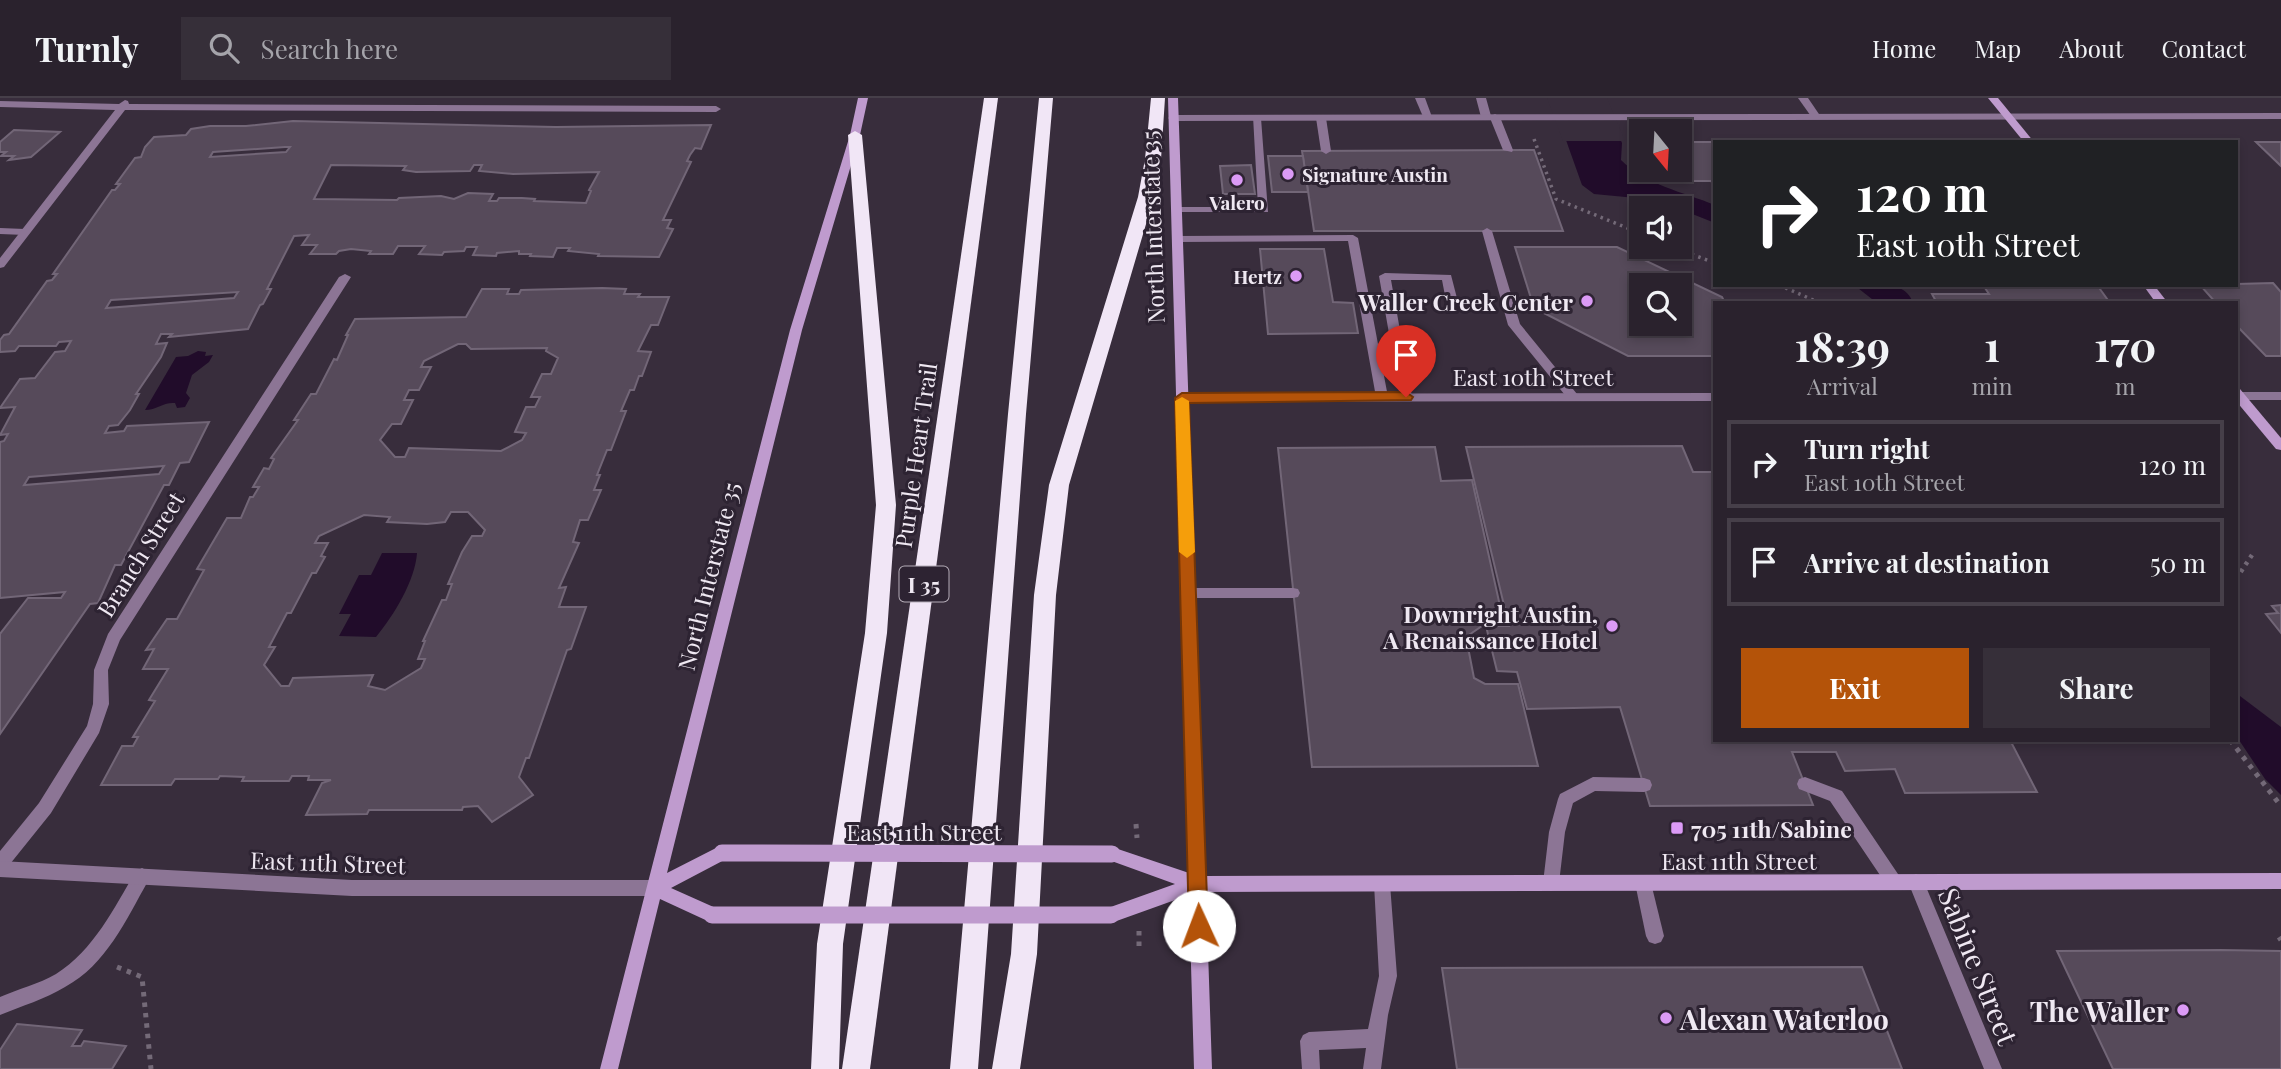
<!DOCTYPE html>
<style>
:root{--surface:#2a222d;--page:#362f39;--text:#f1f3f6;--muted:#a5a4aa;--line:#463f49;--accent:#b45309}
body{margin:0;font-family:"Playfair Display",serif;background:var(--page);color:var(--text);height:100vh;display:flex;flex-direction:column;font-size:26px;white-space:nowrap}
*{box-sizing:border-box;margin:0}
p{font-size:23px;color:var(--muted)}
.icon{flex:none;width:38px;height:38px;fill:none;stroke:currentColor;stroke-width:2;stroke-linecap:round;stroke-linejoin:round}
.map{position:relative;flex:1;overflow:hidden}
.drawer{position:absolute;left:1713px;top:203px;width:525px;height:441px;display:flex;flex-direction:column;background:var(--surface);border-radius:0px;box-shadow:0 4px 10px #0003,0 0 0 2px var(--line)}
.drawer>*{flex:none}
.hud{position:absolute;left:1713px;top:42px;width:525px;height:147px;border-radius:0px;box-shadow:0 4px 10px #0003,0 0 0 2px var(--line);background:#202124;color:#fff;overflow:hidden}
.needle{width:46px;rotate:162deg}
.tools{position:absolute;left:1629px;top:21px;display:grid;gap:14px}
.tools a{display:grid;place-items:center;width:63px;height:63px;border-radius:0px;background:var(--surface);box-shadow:0 4px 10px #0003,0 0 0 2px var(--line);font-size:35px}
.pin{position:absolute;display:grid;place-items:center;width:60px;height:60px;color:#fff;margin:-72px -30px;border-radius:50% 50% 50% 0;rotate:-45deg;box-shadow:0 0 7px #0007}
.pin .icon{rotate:45deg}
.me{position:absolute;width:77px;margin:-38px;rotate:358deg;stroke-linejoin:round;filter:drop-shadow(0 0 5px #0008)}
.turn{display:flex;align-items:center;gap:24px;height:147px;padding:0 28px;font-size:32px}
.turn .icon{width:91px;height:91px;stroke-width:2.5}
.turn b{display:block;font-size:49px;line-height:60px}
.eta{display:flex;justify-content:space-evenly;align-items:center;height:119px;text-align:center}
.eta b{font-size:42px;font-weight:700;line-height:49px}
.cta{display:flex;gap:14px;margin-top:auto;padding:14px 28px}
.cta a{flex:1;height:80px;border-radius:0px;background:var(--accent);color:#fff;font-size:28px;font-weight:700;line-height:80px;text-align:center}
.cta a+a{background:var(--page);color:var(--text)}
ul{padding:0;list-style:none}
li{display:flex;align-items:center;gap:21px;height:88px;margin:0 14px 10px;padding:0 14px;border:4px solid var(--line);border-radius:0px}
li div{flex:1}
li b{display:block;font-size:26px}
li em{font-style:normal}
header{display:flex;align-items:center;gap:42px;box-sizing:border-box;height:98px;padding:0 35px;background:var(--surface);border-bottom:2px solid var(--line)}
header strong{font-size:33px}
nav{display:flex;gap:38px;margin-inline-start:auto;font-size:24px}
.search{width:490px;height:63px;background:var(--page);display:flex;align-items:center;gap:18px;box-sizing:border-box;padding:0 24px;border-radius:0px;color:var(--muted);font-size:26px}
.map>svg:first-child{display:block}
.water{fill:#210c2a}
.pier{fill:#382d3c}
.building{fill:#564a5a;stroke:#726677;stroke-width:2;fill-rule:evenodd}
.lines{fill:none;stroke-linecap:round;stroke-linejoin:round}
.path-far2{stroke:#746a78;stroke-width:3.5;stroke-dasharray:2.5 4.5;stroke-linecap:butt}
.path-far1{stroke:#746a78;stroke-width:4.5;stroke-dasharray:3.5 5;stroke-linecap:butt}
.path{stroke:#746a78;stroke-width:5;stroke-dasharray:4.5 6;stroke-linecap:butt}
.service{fill:#8c7595;fill-rule:evenodd}
.minor{fill:#8c7595;fill-rule:evenodd}
.tertiary{fill:#8c7595;fill-rule:evenodd}
.secondary{fill:#bf9bce;fill-rule:evenodd}
.motorway{fill:#f1e6f6;fill-rule:evenodd}
.secondary-bridge{stroke:#bf9bce;stroke-width:17}
.route{fill:#b45309;stroke:#753606;stroke-width:2}
.slow{fill:#f59e0b}
.poi-dot{fill:#db9af6;stroke:#2d2332;stroke-width:2.5}
.labels{text-anchor:middle;dominant-baseline:central;stroke-width:6;stroke-linejoin:round;paint-order:stroke}
.far-poi-label{font-size:19px;font-weight:bold;fill:#efe8f2;stroke:#2d2332;text-anchor:start}
.shield{fill:#2d2332;stroke:#b5adb8;stroke-width:2}
.shield-label{font-size:21px;font-weight:bold;fill:#efe8f2}
.street-label{font-size:23px;fill:#efe8f2;stroke:#2d2332}
.poi-label{font-size:23px;font-weight:bold;fill:#efe8f2;stroke:#2d2332;text-anchor:end}
.near-street-label{font-size:28px;fill:#efe8f2;stroke:#2d2332}
.near-poi-label{font-size:28px;font-weight:bold;fill:#efe8f2;stroke:#2d2332;text-anchor:end}
</style>
<header>
<strong>Turnly</strong>
<div class="search"><svg class="icon" aria-label="search" viewBox="0 0 24 24"><circle cx="10" cy="10" r="6"/><path d="M15 15l6 6"/></svg>Search here</div>
<nav><a>Home</a><a>Map</a><a>About</a><a>Contact</a></nav>
</header>
<div class="map">
<svg width="2281" height="971" viewBox="0 0 2281 971">
<rect width="100%" height="100%" fill="#382d3c"/>
<!-- water -->
<g class="water">
<path d="M 1551,0 L 1603,0 L 1622,45 L 1621,62 C 1646,87 1683,94 1715,107 L 1715,125 L 1657,102 L 1594,96 L 1582,87 Z"/>
<path d="M 1854,187 C 1874,187 1905,181 1913,205 L 1877,205 Z"/>
<path d="M 198,253 L 206,254 L 205,258 L 213,257 L 209,264 L 192,277 L 186,295 L 190,300 L 185,309 L 177,310 L 175,305 C 163,304 157,312 145,312 L 176,259 L 188,258 Z"/>
<path d="M 382,455 L 417,455 C 415,483 394,517 376,539 L 339,538 L 351,516 L 339,516 L 359,477 L 371,477 Z"/>
<path d="M 2236,595 L 2281,629 L 2281,697 L 2265,681 L 2237,639 Z"/>
</g>
<!-- pier -->
<path class="pier" d="M 1547,0 L 1607,0 L 1625,43 L 1563,43 Z"/>
<!-- building -->
<g class="building">
<path d="M 293,23 L 556,29 L 711,27 L 701,51 L 695,50 L 690,57 L 687,63 L 691,64 L 663,122 L 671,122 L 667,130 L 673,131 L 659,159 L 598,158 L 599,156 L 568,153 L 570,150 L 557,150 L 553,159 L 530,158 L 531,156 L 519,156 L 519,153 L 497,155 L 496,158 L 473,157 L 477,149 L 466,149 L 464,153 L 444,154 L 442,157 L 419,156 L 425,148 L 398,148 L 393,156 L 369,156 L 371,153 L 351,151 L 339,153 L 336,156 L 310,156 L 317,147 L 302,147 L 309,137 L 294,138 L 267,191 L 271,191 L 263,206 L 260,207 L 248,231 L 169,239 L 172,236 L 161,236 L 156,246 L 167,245 L 161,259 L 136,296 L 139,296 L 130,312 L 118,327 L 109,328 L 105,335 L 124,333 L 127,328 L 209,324 L 189,364 L 180,365 L 169,387 L 164,387 L 121,467 L 115,467 L 98,505 L 90,506 L 0,636 L 0,536 L 28,500 L 61,500 L 65,494 L 0,500 L 0,344 L 4,343 L 8,336 L 0,337 L 15,309 L 0,310 L 20,281 L 35,280 L 55,254 L 65,253 L 71,243 L 59,244 L 56,248 L 19,248 L 15,253 L 0,254 L 0,242 L 4,237 L 9,236 L 47,183 L 52,182 L 57,176 L 53,176 L 112,92 L 115,92 L 120,86 L 116,86 L 135,60 L 141,59 L 145,49 L 154,39 L 186,37 L 191,31 L 210,28 L 246,28 ZM 285,49 L 290,49 L 286,54 L 210,59 L 213,54 ZM 331,67 L 406,68 L 403,72 L 416,74 L 470,73 L 474,67 L 482,67 L 479,73 L 513,76 L 599,74 L 589,92 L 591,93 L 586,105 L 534,103 L 535,101 L 522,100 L 499,100 L 497,103 L 489,103 L 493,96 L 468,95 L 454,101 L 441,98 L 399,100 L 397,102 L 314,101 ZM 238,194 L 234,200 L 106,210 L 111,202 ZM 164,368 L 159,376 L 24,387 L 29,379 Z"/>
<path d="M 14,32 L 60,34 L 31,59 L 9,62 L 14,58 L 1,58 L 6,54 L 0,54 L 0,44 Z"/>
<path d="M 1680,44 L 1715,44 L 1715,89 L 1711,83 L 1683,83 L 1677,72 L 1680,72 Z"/>
<path d="M 2256,44 L 2281,44 L 2281,68 Z"/>
<path d="M 1534,52 L 1563,133 L 1314,133 L 1302,53 Z"/>
<path d="M 1268,58 L 1303,58 L 1308,94 L 1272,94 Z"/>
<path d="M 1251,67 L 1255,96 L 1223,96 L 1220,68 Z"/>
<path d="M 1515,149 L 1617,149 L 1722,199 L 1725,205 L 1715,205 L 1715,258 L 1628,258 L 1534,210 ZM 1642,187 L 1680,187 L 1680,226 L 1642,226 Z"/>
<path d="M 1260,151 L 1324,151 L 1333,204 L 1353,205 L 1358,235 L 1268,236 Z"/>
<path d="M 2273,185 L 2281,194 L 2281,258 L 2266,258 L 2236,227 L 2236,205 L 2216,205 L 2200,187 Z"/>
<path d="M 1983,187 L 2097,187 L 2110,205 L 1937,205 L 1932,196 L 1989,196 Z"/>
<path d="M 602,190 L 626,191 L 624,196 L 640,196 L 638,199 L 669,199 L 658,227 L 651,227 L 638,253 L 651,254 L 642,278 L 639,278 L 634,292 L 630,292 L 621,313 L 626,313 L 611,352 L 607,352 L 597,377 L 600,377 L 594,392 L 601,392 L 588,422 L 580,422 L 573,444 L 579,445 L 559,490 L 566,489 L 559,509 L 586,509 L 571,551 L 567,552 L 529,660 L 526,660 L 519,679 L 533,697 L 492,724 L 478,708 L 463,709 L 462,712 L 369,712 L 367,716 L 306,717 L 322,685 L 331,682 L 308,682 L 309,678 L 292,678 L 289,683 L 242,683 L 244,679 L 220,678 L 218,681 L 175,681 L 171,687 L 101,687 L 122,648 L 133,648 L 138,639 L 133,639 L 155,603 L 149,602 L 168,571 L 143,571 L 154,551 L 146,552 L 167,521 L 177,521 L 204,472 L 197,471 L 227,420 L 241,420 L 250,399 L 253,399 L 259,389 L 253,389 L 264,370 L 269,371 L 274,361 L 271,360 L 298,322 L 294,322 L 311,296 L 316,296 L 334,261 L 337,262 L 348,237 L 346,237 L 355,221 L 466,219 L 482,191 L 509,191 L 507,196 L 519,196 L 521,192 ZM 458,246 L 466,246 L 471,251 L 547,250 L 546,253 L 558,260 L 551,276 L 542,276 L 531,299 L 540,299 L 535,309 L 526,309 L 515,334 L 526,335 L 522,342 L 501,353 L 409,350 L 405,359 L 395,359 L 380,342 L 392,326 L 401,326 L 413,302 L 404,302 L 409,292 L 419,292 L 431,269 L 421,269 L 424,263 ZM 451,414 L 468,414 L 485,432 L 482,438 L 472,438 L 462,454 L 448,486 L 452,486 L 446,502 L 442,502 L 423,543 L 425,543 L 418,561 L 425,561 L 421,570 L 385,592 L 368,588 L 373,577 L 293,580 L 289,588 L 281,588 L 264,567 L 275,549 L 269,549 L 287,515 L 291,515 L 312,475 L 316,475 L 325,459 L 321,458 L 328,445 L 315,445 L 319,438 L 364,417 L 390,419 L 387,424 L 427,426 L 445,424 Z"/>
<path d="M 1682,348 L 1693,374 L 1715,374 L 1715,642 L 2010,642 L 2037,694 L 1905,695 L 1895,671 L 1845,673 L 1836,654 L 1792,654 L 1813,707 L 1650,708 L 1620,609 L 1527,611 L 1517,574 L 1497,573 L 1486,528 L 1509,528 L 1466,349 Z"/>
<path d="M 1435,349 L 1441,383 L 1472,382 L 1504,526 L 1485,526 L 1466,539 L 1474,580 L 1485,586 L 1518,586 L 1538,668 L 1312,669 L 1278,350 Z"/>
<path d="M 2281,507 L 2281,535 L 2266,516 L 2278,515 L 2272,508 Z"/>
<path d="M 2221,852 L 2281,853 L 2281,971 L 2113,971 L 2057,853 Z"/>
<path d="M 1862,869 L 1902,971 L 1457,971 L 1442,870 Z"/>
<path d="M 17,926 L 82,932 L 72,948 L 81,948 L 84,943 L 126,948 L 112,971 L 0,971 L 0,952 Z"/>
</g>
<g class="lines">
<!-- path-far2 -->
<g class="path-far2">
<path d="M 1534,41 L 1556,101 L 1642,136"/>
<path d="M 1672,149 L 1715,165"/>
<path d="M 1779,187 L 1820,205"/>
</g>
<!-- path-far1 -->
<path class="path-far1" d="M 2236,481 L 2252,457"/>
<!-- path -->
<g class="path">
<path d="M 2230,642 L 2281,708"/>
<path d="M 1136,726 L 1137,740"/>
<path d="M 1139,833 L 1139,849"/>
<path d="M 2279,839 L 2281,842"/>
<path d="M 117,869 L 142,879 L 151,971"/>
</g>
<!-- service -->
<g class="service">
<path d="M 1415,0 L 1425,0 L 1432,19 L 1430,21 L 1424,21 Z"/>
<path d="M 1476,0 L 1486,0 L 1491,18 L 1495,16 L 1500,19 L 1513,52 L 1512,54 L 1503,52 L 1490,20 L 1486,22 L 1481,19 Z"/>
<path d="M 1798,0 L 1808,0 L 1821,19 L 1819,21 L 1813,21 Z"/>
<path d="M 1321,17 L 1326,20 L 1331,53 L 1326,56 L 1321,53 L 1316,20 Z"/>
<path d="M 1253,18 L 1261,20 L 1268,114 L 1172,114 L 1172,110 L 1176,109 L 1258,109 Z"/>
<path d="M 0,130 L 25,131 L 30,134 L 25,137 L 0,136 Z"/>
<path d="M 1487,130 L 1492,133 L 1520,226 L 1577,296 L 1579,299 L 1577,302 L 1569,302 L 1508,227 L 1482,133 Z"/>
<path d="M 1353,137 L 1358,140 L 1388,299 L 1382,303 L 1376,299 L 1348,143 L 1177,144 L 1172,141 L 1177,138 Z"/>
<path d="M 1385,175 L 1451,177 L 1459,208 L 1453,212 L 1447,208 L 1442,182 L 1391,182 L 1412,299 L 1406,303 L 1400,299 L 1379,178 Z"/>
<path d="M 1188,490 L 1293,490 L 1298,491 L 1300,495 L 1298,499 L 1293,500 L 1188,500 L 1183,499 L 1181,495 L 1183,491 Z"/>
<path d="M 1593,679 L 1644,680 L 1650,682 L 1652,687 L 1650,692 L 1644,694 L 1595,693 L 1573,705 L 1565,734 L 1559,785 L 1557,790 L 1551,793 L 1545,790 L 1543,785 L 1549,734 L 1558,701 L 1560,696 Z"/>
<path d="M 1805,679 L 1842,693 L 1900,779 L 1902,784 L 1900,789 L 1894,792 L 1888,789 L 1830,703 L 1799,691 L 1797,686 L 1799,681 Z"/>
<path d="M 142,770 L 148,773 L 150,778 L 148,783 C 126,822 106,867 65,889 C 45,901 22,908 0,917 L 0,899 C 18,891 39,886 56,876 C 94,852 114,810 136,773 Z"/>
<path d="M 1643,777 L 1649,780 L 1651,785 L 1664,838 L 1661,844 L 1655,846 L 1649,844 L 1646,838 L 1635,785 L 1637,780 Z"/>
<path d="M 1382,778 L 1388,781 L 1390,786 L 1397,878 L 1388,917 L 1381,971 L 1363,971 L 1366,950 L 1319,952 L 1320,971 L 1302,971 L 1300,943 L 1303,937 L 1309,934 L 1368,931 L 1379,878 L 1374,786 L 1376,781 Z"/>
</g>
<!-- minor -->
<g class="minor">
<path d="M 125,2 L 128,3 L 129,6 L 716,8 L 721,11 L 716,14 L 125,12 L 4,169 L 0,170 L 0,160 L 115,12 L 0,9 L 0,3 L 119,6 Z"/>
<path d="M 2281,15 L 2281,21 L 1173,23 L 1168,20 L 1173,17 Z"/>
<path d="M 345,176 L 351,179 L 120,542 L 108,572 L 109,606 L 99,635 L 51,715 L 6,771 L 0,774 L 0,753 L 39,705 L 87,628 L 93,606 L 94,572 L 108,536 L 339,179 Z"/>
<rect x="2236" y="294" width="45" height="8"/>
<path d="M 1715,295 L 1715,303 L 1182,304 L 1176,300 L 1182,296 Z"/>
<path d="M 1916,776 L 1922,779 L 1924,784 L 2002,971 L 1984,971 L 1908,784 L 1910,779 Z"/>
</g>
<!-- tertiary -->
<path class="tertiary" d="M 0,763 L 352,782 L 654,782 L 660,785 L 662,790 L 660,795 L 654,798 L 352,798 L 0,779 Z"/>
<!-- secondary -->
<g class="secondary">
<path d="M 858,0 L 868,0 L 860,37 L 802,232 L 667,775 L 716,750 L 722,748 L 728,750 L 730,755 L 728,760 L 671,790 L 718,811 L 721,817 L 718,823 L 712,825 L 660,801 L 618,971 L 600,971 L 790,232 L 850,37 Z"/>
<path d="M 1168,0 L 1178,0 L 1205,778 L 2281,775 L 2281,791 L 1206,794 L 1212,971 L 1194,971 L 1189,797 L 1111,825 L 1105,823 L 1102,817 L 1105,811 L 1175,786 L 1106,761 L 1104,756 L 1106,751 L 1112,749 L 1189,775 Z"/>
<path d="M 1988,0 L 1998,0 L 2034,44 L 2024,44 Z"/>
<path d="M 2143,187 L 2154,187 L 2168,205 L 2156,205 Z"/>
<path d="M 2236,290 L 2240,291 L 2281,340 L 2281,352 L 2276,351 L 2236,303 Z"/>
</g>
<!-- motorway -->
<g class="motorway">
<path d="M 984,0 L 998,0 L 870,971 L 842,971 Z"/>
<path d="M 1039,0 L 1053,0 L 1026,316 L 978,971 L 950,971 L 1008,316 Z"/>
<path d="M 1151,0 L 1165,0 L 1161,61 L 1154,99 L 1069,387 L 1056,497 L 1037,856 L 1020,971 L 992,971 L 1011,856 L 1034,497 L 1049,387 L 1138,99 L 1145,61 Z"/>
<path d="M 855,33 L 862,37 L 896,407 L 887,535 L 843,846 L 839,971 L 811,971 L 817,846 L 865,535 L 876,407 L 848,37 Z"/>
</g>
<!-- secondary-bridge -->
<g class="secondary-bridge">
<path d="M 722,755 L 1112,756"/>
<path d="M 712,817 L 1111,817"/>
</g>
</g>
<!-- route -->
<path class="route" d="M 1406,294 L 1413,299 L 1411,302 L 1189,305 L 1208,828 L 1205,835 L 1199,837 L 1192,835 L 1189,828 L 1175,300 L 1182,295 Z"/>
<!-- slow -->
<path class="slow" d="M 1182,299 L 1189,303 L 1195,454 L 1187,460 L 1179,454 L 1175,303 Z"/>
<!-- markers -->
<g class="poi-dot">
<circle cx="1288" cy="76" r="7"/>
<circle cx="1237" cy="82" r="7"/>
<circle cx="1296" cy="178" r="7"/>
<circle cx="1587" cy="203" r="7"/>
<circle cx="1612" cy="528" r="7"/>
<rect x="1670" y="723" width="14" height="14" rx="3.5"/>
<circle cx="2183" cy="912" r="7"/>
<circle cx="1666" cy="920" r="7"/>
</g>
<g class="labels">
<!-- far-poi labels -->
<g class="far-poi-label">
<text x="1302" y="76">Signature Austin</text>
<text x="1237" y="104" text-anchor="middle">Valero</text>
<text x="1282" y="178" text-anchor="end">Hertz</text>
</g>
<!-- shield labels -->
<rect class="shield" x="899.5" y="468.5" width="49" height="35" rx="5"/>
<g class="shield-label">
<text x="924" y="486">I 35</text>
</g>
<!-- street labels -->
<g class="street-label">
<text transform="translate(1152 129) rotate(-92)">North Interstate 35</text>
<text x="1533" y="278">East 10th Street</text>
<text transform="translate(915 357) rotate(-82)">Purple Heart Trail</text>
<text transform="translate(140 456) rotate(-58)">Branch Street</text>
<text transform="translate(708 478) rotate(-76)">North Interstate 35</text>
<text x="924" y="733">East 11th Street</text>
<text x="1739" y="762">East 11th Street</text>
<text transform="translate(328 764) rotate(2)">East 11th Street</text>
</g>
<!-- poi labels -->
<g class="poi-label">
<text x="1573" y="203">Waller Creek Center</text>
<text x="1598" y="515">Downright Austin,<tspan x="1598" dy="26">A Renaissance Hotel</tspan></text>
<text x="1691" y="730" text-anchor="start">705 11th/Sabine</text>
</g>
<!-- near-street labels -->
<g class="near-street-label">
<text transform="translate(1979 868) rotate(68)">Sabine Street</text>
</g>
<!-- near-poi labels -->
<g class="near-poi-label">
<text x="2169" y="912">The Waller</text>
<text x="1680" y="920" text-anchor="start">Alexan Waterloo</text>
</g>
</g>
</svg>
<div class="tools">
<a><svg class="needle" viewBox="-14 -14 28 28"><path d="M0-13l5 13h-10z" fill="#e53935"/><path d="M0 13l5-13h-10z" fill="#a5a4aa"/></svg></a>
<a><svg class="icon" aria-label="sound" viewBox="0 0 24 24"><path d="M4 9h4l5-4v14l-5-4H4zM17 9q2 3 0 6"/></svg></a>
<a><svg class="icon" aria-label="search" viewBox="0 0 24 24"><circle cx="10" cy="10" r="6"/><path d="M15 15l6 6"/></svg></a>
</div>
<div class="pin" style="left:1406px;top:299px;background:#d93025"><svg class="icon" aria-label="arrive" viewBox="0 0 24 24"><path d="M6 21V4h12l-3 4 3 4H6"/></svg></div>
<svg class="me" style="left:1199px;top:828px" viewBox="-20 -20 40 40"><circle r="19" fill="#fff"/><path d="M0-13L10 11 0 6-10 11z" fill="#b45309"/></svg>
<div class="hud">
<div class="turn"><svg class="icon" aria-label="right" viewBox="0 0 24 24"><path d="M7 20v-9h11M14 6l5 5-5 5"/></svg><div><b>120 m</b>East 10th Street</div></div>
</div>
<section class="drawer">
<div class="eta">
<div><b>18:39</b><p>Arrival</p></div>
<div><b>1</b><p>min</p></div>
<div><b>170</b><p>m</p></div>
</div>
<ul>
<li><svg class="icon" aria-label="right" viewBox="0 0 24 24"><path d="M7 20v-9h11M14 6l5 5-5 5"/></svg><div><b>Turn right</b><p>East 10th Street</p></div><em>120 m</em></li>
<li><svg class="icon" aria-label="arrive" viewBox="0 0 24 24"><path d="M6 21V4h12l-3 4 3 4H6"/></svg><div><b>Arrive at destination</b></div><em>50 m</em></li>
</ul>
<div class="cta"><a>Exit</a><a>Share</a></div>
</section>
</div>
